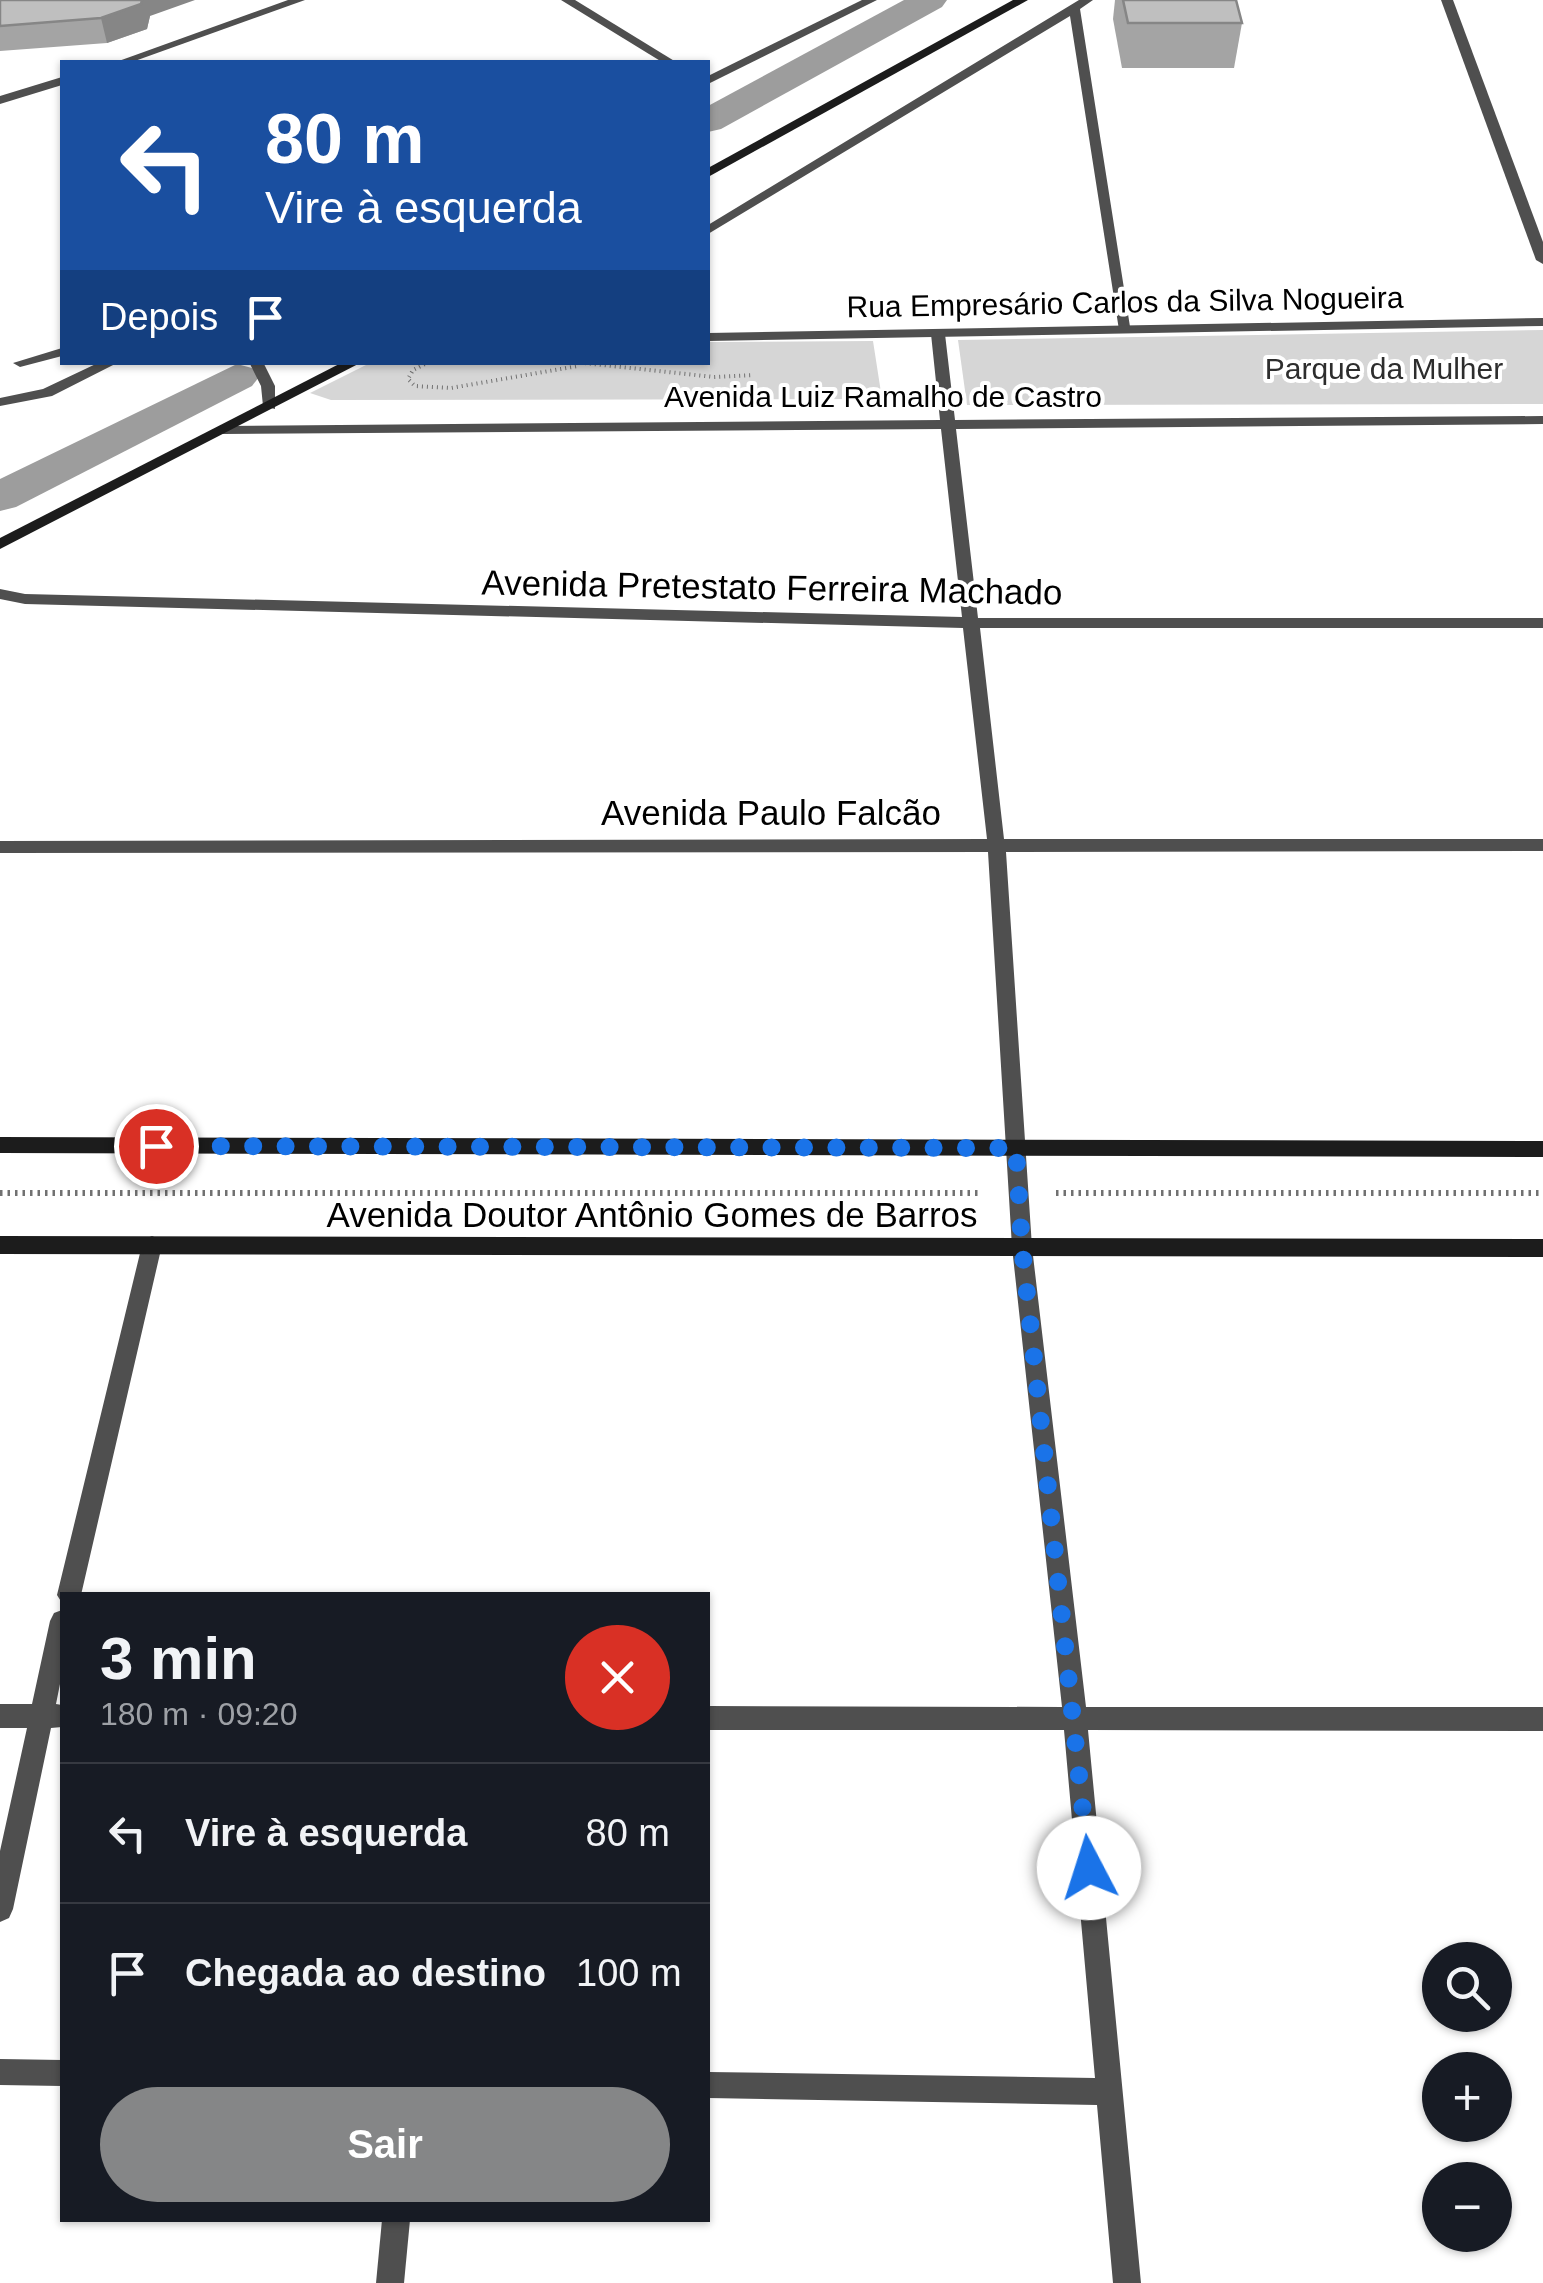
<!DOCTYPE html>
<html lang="pt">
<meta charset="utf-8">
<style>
:root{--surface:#171b24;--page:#242831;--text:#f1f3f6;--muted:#9ea1a6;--line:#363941;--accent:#858687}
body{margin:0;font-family:Arial,sans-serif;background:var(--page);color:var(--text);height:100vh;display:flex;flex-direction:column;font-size:38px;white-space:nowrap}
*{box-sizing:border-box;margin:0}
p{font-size:32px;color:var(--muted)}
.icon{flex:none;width:55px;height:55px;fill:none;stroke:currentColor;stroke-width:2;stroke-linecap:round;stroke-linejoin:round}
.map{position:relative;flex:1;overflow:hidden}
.panel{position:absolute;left:60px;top:1592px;width:650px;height:630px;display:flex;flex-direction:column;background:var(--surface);border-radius:0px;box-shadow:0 2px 8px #0004}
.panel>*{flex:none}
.guide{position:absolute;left:60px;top:60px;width:650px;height:305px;border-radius:0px;box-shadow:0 2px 8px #0004;background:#1a4fa0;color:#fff;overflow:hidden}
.controls{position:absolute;left:1422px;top:1942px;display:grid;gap:20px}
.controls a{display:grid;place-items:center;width:90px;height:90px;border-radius:50%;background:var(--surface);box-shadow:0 2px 8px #0004;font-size:50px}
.pin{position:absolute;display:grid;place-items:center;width:85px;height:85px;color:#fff;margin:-42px;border:5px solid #fff;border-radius:50%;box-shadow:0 2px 10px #0007}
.me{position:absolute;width:110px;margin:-55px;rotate:355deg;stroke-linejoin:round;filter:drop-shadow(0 0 8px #0008)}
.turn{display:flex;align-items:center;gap:35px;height:210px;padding:0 40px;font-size:45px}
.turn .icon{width:130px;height:130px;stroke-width:2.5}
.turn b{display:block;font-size:70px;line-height:85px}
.then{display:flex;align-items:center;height:95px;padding:0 40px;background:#0003;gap:20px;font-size:38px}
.round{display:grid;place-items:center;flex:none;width:105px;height:105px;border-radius:52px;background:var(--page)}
.summary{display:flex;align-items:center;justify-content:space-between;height:170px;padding:0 40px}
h1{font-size:60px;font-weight:700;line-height:75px}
.cta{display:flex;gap:20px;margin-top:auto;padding:20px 40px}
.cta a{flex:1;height:115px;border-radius:60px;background:var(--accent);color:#fff;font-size:40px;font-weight:700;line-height:115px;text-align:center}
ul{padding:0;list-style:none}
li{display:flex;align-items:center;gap:30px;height:140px;padding:0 40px;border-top:2px solid var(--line)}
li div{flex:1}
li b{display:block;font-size:38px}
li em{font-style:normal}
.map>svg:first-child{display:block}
.green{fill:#d6d6d6}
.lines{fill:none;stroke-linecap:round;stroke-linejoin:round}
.canal{fill:#9d9d9d;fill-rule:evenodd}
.path-far1{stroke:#717171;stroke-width:4;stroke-dasharray:1 4;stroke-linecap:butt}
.path{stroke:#717171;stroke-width:6;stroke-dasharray:2.5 5;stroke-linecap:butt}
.service{fill:#4f4f4f;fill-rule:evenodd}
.minor{fill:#4f4f4f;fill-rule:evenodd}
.tertiary{fill:#4f4f4f;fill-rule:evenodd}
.secondary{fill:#1c1c1c;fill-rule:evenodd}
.wall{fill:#a4a4a4}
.shaded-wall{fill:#868686}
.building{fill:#bfbfbf;stroke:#868686;stroke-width:2.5}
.route{stroke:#1a73e8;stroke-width:18;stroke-dasharray:0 32.4}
.labels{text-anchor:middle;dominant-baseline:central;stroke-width:8;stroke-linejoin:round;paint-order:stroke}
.far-street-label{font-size:30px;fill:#000;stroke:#fff}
.far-park-label{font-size:30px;fill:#2d2d2d;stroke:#fff}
.street-label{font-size:35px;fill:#000;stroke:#fff}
</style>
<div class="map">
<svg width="1543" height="2283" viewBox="0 0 1543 2283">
<rect width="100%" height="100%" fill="#fff"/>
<!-- green -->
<g class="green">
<path d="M 1543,330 L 1543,404 L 967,405 L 958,340 Z"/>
<path d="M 873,341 L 882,399 L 331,400 L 310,393 L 370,363 L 708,362 L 708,342 Z"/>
</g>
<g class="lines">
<!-- canal -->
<g class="canal">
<path d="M 904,0 L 947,0 L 942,7 L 721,129 L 708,132 L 708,106 Z"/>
<path d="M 237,364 L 252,368 L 259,377 L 252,386 L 16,507 L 0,511 L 0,479 Z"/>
</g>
<!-- path-far1 -->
<g class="path-far1">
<path d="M 429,362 L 413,370 L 408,379 L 415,386 L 451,388 L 578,366"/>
<path d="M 575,362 L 714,377 L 753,375"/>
</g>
<!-- path -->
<g class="path">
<path d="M 0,1193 L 979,1193"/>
<path d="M 1056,1193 L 1543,1193"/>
</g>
<!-- service -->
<g class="service">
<path d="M 288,0 L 305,0 L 132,62 L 116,62 Z"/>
<path d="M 561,0 L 575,0 L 676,62 L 662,62 Z"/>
<path d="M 862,0 L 877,0 L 708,84 L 708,76 Z"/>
<path d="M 62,77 L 62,85 L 0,104 L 0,96 Z"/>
<path d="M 62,348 L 62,356 L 20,367 L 13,363 Z"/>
<path d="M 100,362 L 119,362 L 52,396 L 0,406 L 0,398 L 43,389 Z"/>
<path d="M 249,362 L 263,362 L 275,386 L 275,409 L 263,406 L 261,386 Z"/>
</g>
<!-- minor -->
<g class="minor">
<path d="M 1079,0 L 1093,0 L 1080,9 L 1131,333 L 1119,330 L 1070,16 L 708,234 L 708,225 Z"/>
<path d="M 1441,0 L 1453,0 L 1543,242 L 1543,264 L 1536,260 Z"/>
<path d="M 938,330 L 945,334 L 955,420 L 1543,416 L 1543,424 L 956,429 L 978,618 L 1543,618 L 1543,628 L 980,628 L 1004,839 L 1543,839 L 1543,851 L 1006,852 L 1032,1247 L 1086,1707 L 1543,1707 L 1543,1731 L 1088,1730 L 1141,2283 L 1113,2283 L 1097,2105 L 708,2098 L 708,2072 L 1095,2078 L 1064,1730 L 708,1730 L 708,1706 L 1062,1707 L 1012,1247 L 988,852 L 0,853 L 0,841 L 987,839 L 963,628 L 25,604 L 0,599 L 0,589 L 25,594 L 962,617 L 941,429 L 223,434 L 216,430 L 223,426 L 940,420 L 931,334 Z"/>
<path d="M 152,1236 L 159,1239 L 162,1245 L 81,1595 L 62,1595 L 62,1603 L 57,1595 L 142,1245 L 145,1239 Z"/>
<path d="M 62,1610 L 62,1674 L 56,1704 L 62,1705 L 62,1727 L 51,1728 L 13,1909 L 9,1918 L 0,1922 L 0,1851 L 27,1728 L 0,1728 L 0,1704 L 32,1704 L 50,1621 L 54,1613 Z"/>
<path d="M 0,2059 L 62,2060 L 62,2086 L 0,2085 Z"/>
<path d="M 382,2220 L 410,2220 L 404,2283 L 376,2283 Z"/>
</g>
<!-- tertiary -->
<path class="tertiary" d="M 1543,318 L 1543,326 L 708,341 L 708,333 Z"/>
<!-- secondary -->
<g class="secondary">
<path d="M 1013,0 L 1028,0 L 708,177 L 708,168 Z"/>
<path d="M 343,362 L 362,362 L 0,549 L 0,538 Z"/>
<path d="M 0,1137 L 1543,1141 L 1543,1157 L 0,1153 Z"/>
<path d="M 0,1236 L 1543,1239 L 1543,1257 L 0,1254 Z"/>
</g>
</g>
<!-- wall -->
<g class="wall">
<path d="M 0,0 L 150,16 L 147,29 L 107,43 L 0,51 Z"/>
<path d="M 1115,0 L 1236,0 L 1242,23 L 1234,68 L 1122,68 L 1113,19 Z"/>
</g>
<!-- shaded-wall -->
<path class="shaded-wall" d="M 142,0 L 195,0 L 150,16 L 147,29 L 107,43 L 101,18 Z"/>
<!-- building -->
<g class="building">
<path d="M 0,0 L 142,0 L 141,4 L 101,18 L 0,26 Z"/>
<path d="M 1123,0 L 1236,0 L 1242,23 L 1128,23 Z"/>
</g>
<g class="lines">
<!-- route -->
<path class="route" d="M 156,1146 L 1016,1148 L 1022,1247 L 1089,1868"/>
</g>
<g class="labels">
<!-- far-street labels -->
<g class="far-street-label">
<text transform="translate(1125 302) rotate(-1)">Rua Empresário Carlos da Silva Nogueira</text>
<text x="883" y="396">Avenida Luiz Ramalho de Castro</text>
</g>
<!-- far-park labels -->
<g class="far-park-label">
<text x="1384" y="368">Parque da Mulher</text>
</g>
<!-- street labels -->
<g class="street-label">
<text transform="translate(772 587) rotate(1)">Avenida Pretestato Ferreira Machado</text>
<text x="771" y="812">Avenida Paulo Falcão</text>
<text x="652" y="1214">Avenida Doutor Antônio Gomes de Barros</text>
</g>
</g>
</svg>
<div class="controls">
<a><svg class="icon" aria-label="search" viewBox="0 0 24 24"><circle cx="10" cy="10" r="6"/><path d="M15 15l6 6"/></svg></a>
<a>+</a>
<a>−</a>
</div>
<div class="pin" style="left:156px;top:1146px;background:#d93025"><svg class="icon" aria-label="arrive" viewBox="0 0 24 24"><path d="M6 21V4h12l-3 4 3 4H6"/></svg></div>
<svg class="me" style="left:1089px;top:1868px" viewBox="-20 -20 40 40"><circle r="19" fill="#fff"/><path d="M0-13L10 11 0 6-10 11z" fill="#1a73e8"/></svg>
<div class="guide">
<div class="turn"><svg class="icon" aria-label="left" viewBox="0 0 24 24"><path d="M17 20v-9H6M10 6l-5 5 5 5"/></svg><div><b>80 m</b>Vire à esquerda</div></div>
<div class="then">Depois<svg class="icon" aria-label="arrive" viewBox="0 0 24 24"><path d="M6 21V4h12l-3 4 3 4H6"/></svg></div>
</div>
<section class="panel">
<div class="summary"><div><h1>3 min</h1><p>180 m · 09:20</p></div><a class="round" style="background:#d93025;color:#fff"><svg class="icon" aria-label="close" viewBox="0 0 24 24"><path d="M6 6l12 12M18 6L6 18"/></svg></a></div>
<ul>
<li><svg class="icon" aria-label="left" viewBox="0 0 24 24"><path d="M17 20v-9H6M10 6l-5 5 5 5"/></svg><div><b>Vire à esquerda</b></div><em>80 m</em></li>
<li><svg class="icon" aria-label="arrive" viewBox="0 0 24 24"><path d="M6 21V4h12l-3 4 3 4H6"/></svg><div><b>Chegada ao destino</b></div><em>100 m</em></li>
</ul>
<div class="cta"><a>Sair</a></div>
</section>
</div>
